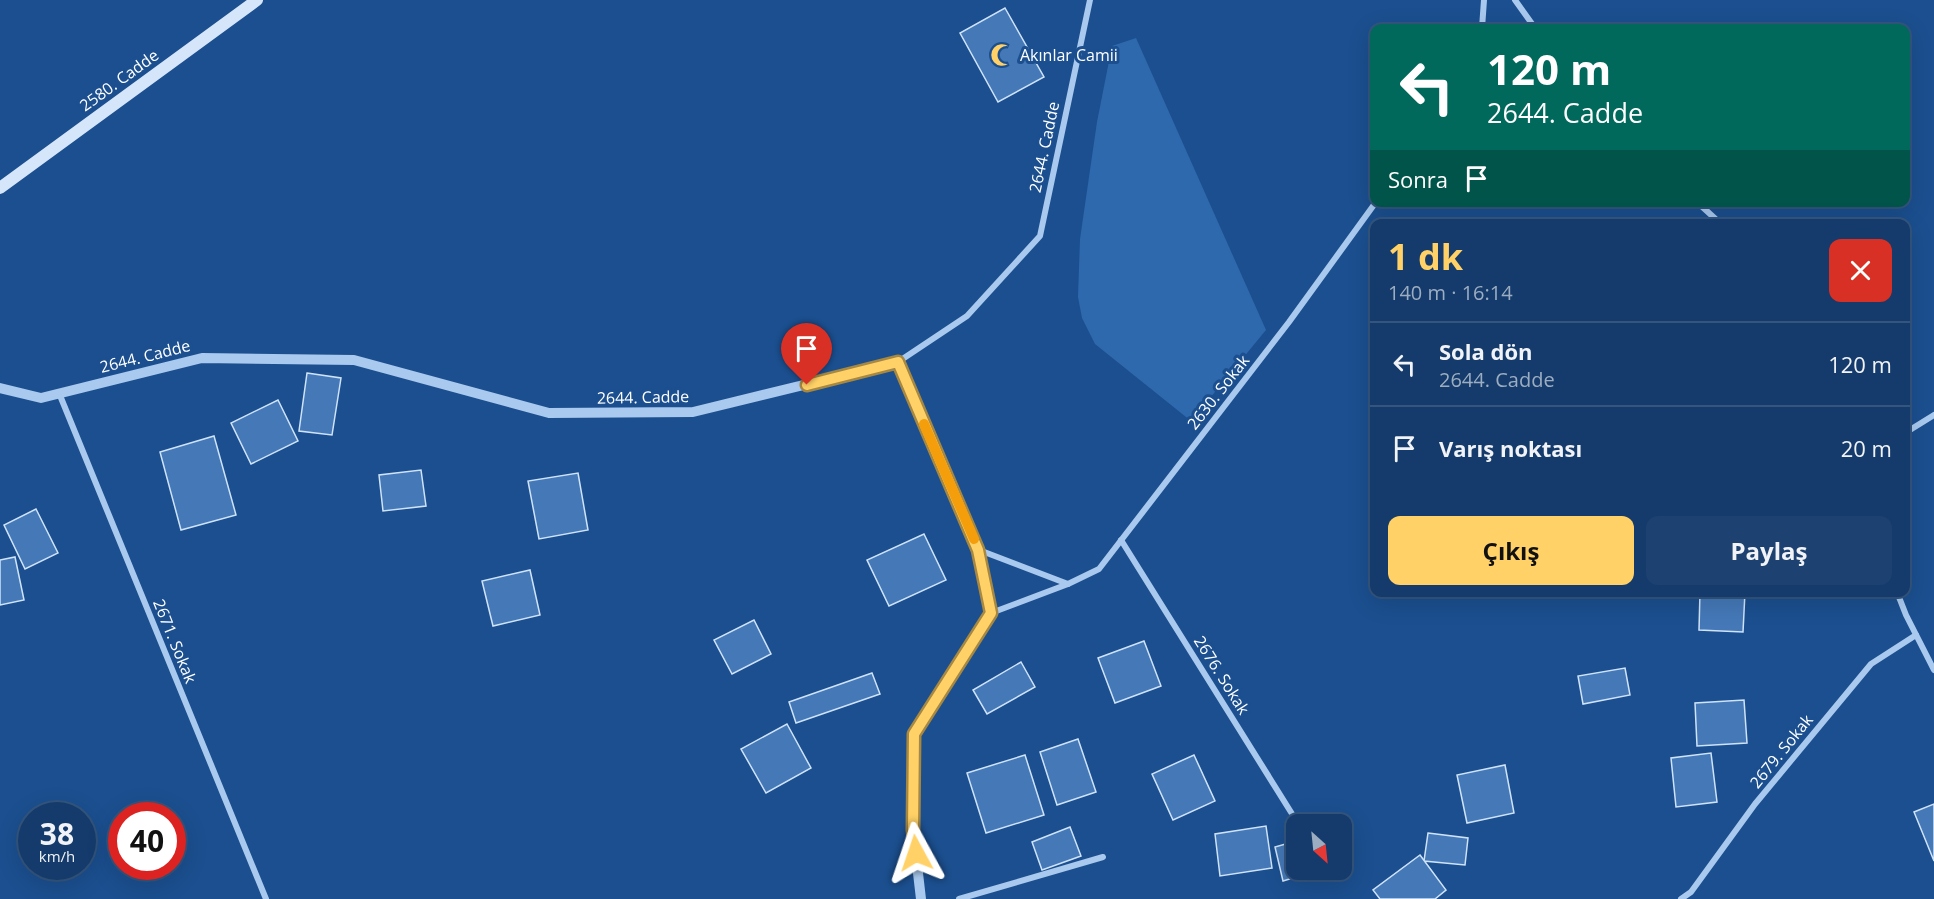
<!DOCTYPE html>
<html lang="tr">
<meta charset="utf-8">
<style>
:root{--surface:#143b6b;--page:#1d4271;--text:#f1f3f6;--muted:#9dadc1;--line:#33557e;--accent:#ffd166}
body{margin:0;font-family:"Open Sans",sans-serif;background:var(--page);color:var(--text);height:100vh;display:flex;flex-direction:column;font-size:22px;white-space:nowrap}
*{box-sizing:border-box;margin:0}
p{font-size:20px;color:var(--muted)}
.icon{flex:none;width:33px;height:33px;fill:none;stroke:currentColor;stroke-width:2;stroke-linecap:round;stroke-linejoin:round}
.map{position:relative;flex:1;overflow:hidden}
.panel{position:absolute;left:1370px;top:219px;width:540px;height:378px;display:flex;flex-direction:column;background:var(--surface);border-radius:12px;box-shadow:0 6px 24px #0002,0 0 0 2px var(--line)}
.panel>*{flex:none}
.top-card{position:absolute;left:1370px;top:24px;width:540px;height:183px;border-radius:12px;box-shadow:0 6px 24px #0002,0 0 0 2px var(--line);background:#00695c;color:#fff;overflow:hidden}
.needle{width:39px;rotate:153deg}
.fabs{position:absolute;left:1286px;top:814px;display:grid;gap:12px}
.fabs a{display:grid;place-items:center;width:66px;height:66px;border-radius:12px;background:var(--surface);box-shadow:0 6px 24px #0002,0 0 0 2px var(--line);font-size:30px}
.speed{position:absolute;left:18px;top:802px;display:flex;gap:12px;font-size:30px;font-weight:700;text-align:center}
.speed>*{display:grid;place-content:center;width:78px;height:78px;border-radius:50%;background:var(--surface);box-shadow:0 6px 24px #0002,0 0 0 2px var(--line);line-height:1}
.speed small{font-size:15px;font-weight:400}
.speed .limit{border:9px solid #d22;background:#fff;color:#111}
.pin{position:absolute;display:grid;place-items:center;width:51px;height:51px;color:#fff;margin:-62px -26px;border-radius:50% 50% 50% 0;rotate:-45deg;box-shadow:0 0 6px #0007}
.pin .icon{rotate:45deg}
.me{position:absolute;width:66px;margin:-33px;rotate:355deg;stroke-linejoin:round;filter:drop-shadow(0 0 4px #0008)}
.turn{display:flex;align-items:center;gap:21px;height:126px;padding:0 18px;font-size:27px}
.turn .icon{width:78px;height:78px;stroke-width:2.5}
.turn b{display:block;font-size:42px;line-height:51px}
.then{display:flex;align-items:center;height:57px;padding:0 18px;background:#0003;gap:12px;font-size:22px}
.round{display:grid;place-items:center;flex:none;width:63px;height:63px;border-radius:12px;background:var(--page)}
.headline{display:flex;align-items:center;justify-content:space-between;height:102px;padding:0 18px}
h1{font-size:36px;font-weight:700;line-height:45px;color:var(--accent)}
.cta{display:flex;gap:12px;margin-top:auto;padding:12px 18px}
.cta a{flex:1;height:69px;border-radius:12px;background:var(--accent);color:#111;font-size:24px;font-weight:700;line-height:69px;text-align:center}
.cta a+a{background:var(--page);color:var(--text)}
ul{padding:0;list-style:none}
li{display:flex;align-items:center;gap:18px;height:84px;padding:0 18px;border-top:2px solid var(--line)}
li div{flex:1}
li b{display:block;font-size:22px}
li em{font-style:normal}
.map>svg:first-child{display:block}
.green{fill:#2e69ad}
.building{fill:#4478b7;stroke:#cfe3fa;stroke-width:1.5}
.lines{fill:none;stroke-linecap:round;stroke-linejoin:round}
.minor{stroke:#a9c9ee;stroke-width:6}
.tertiary{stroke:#a9c9ee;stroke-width:10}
.secondary{stroke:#d6e6fa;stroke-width:12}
.route-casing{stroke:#a68842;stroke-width:15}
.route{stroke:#ffd166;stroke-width:10}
.slow{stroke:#f59e0b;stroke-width:10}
.labels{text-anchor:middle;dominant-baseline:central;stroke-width:6;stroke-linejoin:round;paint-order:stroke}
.poi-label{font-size:16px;fill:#fff;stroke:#1b4f8f;text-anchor:start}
.street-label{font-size:16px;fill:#fff;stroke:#1b4f8f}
</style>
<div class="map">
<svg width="1934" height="899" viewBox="0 0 1934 899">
<rect width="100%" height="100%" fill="#1b4f8f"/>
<!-- green -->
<path class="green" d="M 1136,38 L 1266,330 L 1191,421 L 1095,344 L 1082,318 L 1078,297 L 1080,239 L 1097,122 L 1112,46 Z"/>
<!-- building -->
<g class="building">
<path d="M 1005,8 L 1044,77 L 998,102 L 960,33 Z"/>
<path d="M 307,373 L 341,378 L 332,435 L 299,431 Z"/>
<path d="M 278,400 L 298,441 L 251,464 L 231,423 Z"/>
<path d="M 214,436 L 236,515 L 181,530 L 160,452 Z"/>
<path d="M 421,470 L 426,506 L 383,511 L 379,475 Z"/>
<path d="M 578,473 L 588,530 L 539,539 L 528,481 Z"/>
<path d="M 36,509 L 58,553 L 25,569 L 4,525 Z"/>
<path d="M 924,534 L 946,580 L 889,606 L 867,560 Z"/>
<path d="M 15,557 L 24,600 L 0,605 L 0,560 Z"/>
<path d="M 530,570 L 540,615 L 493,626 L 482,581 Z"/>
<path d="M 1700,592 L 1745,592 L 1743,632 L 1699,630 Z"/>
<path d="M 754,620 L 771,654 L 732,674 L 714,640 Z"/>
<path d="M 1144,641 L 1161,686 L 1115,703 L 1098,658 Z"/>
<path d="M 1021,662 L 1035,687 L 987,714 L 973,690 Z"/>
<path d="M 1625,668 L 1630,695 L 1583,704 L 1578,676 Z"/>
<path d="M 872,673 L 880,694 L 796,723 L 789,702 Z"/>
<path d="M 1744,700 L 1747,743 L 1697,746 L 1695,703 Z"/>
<path d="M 787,724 L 811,768 L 766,793 L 741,749 Z"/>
<path d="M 1078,739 L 1096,792 L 1057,805 L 1040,752 Z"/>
<path d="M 1711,753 L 1717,802 L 1676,807 L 1671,758 Z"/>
<path d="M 1025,755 L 1044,815 L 986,833 L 967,773 Z"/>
<path d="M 1194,755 L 1215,801 L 1173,820 L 1152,774 Z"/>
<path d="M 1505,765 L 1514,813 L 1467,823 L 1457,775 Z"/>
<path d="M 1934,804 L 1934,861 L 1914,812 Z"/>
<path d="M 1266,826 L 1272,868 L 1220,876 L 1215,834 Z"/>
<path d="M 1070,827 L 1081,856 L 1042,870 L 1032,842 Z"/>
<path d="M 1428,833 L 1468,838 L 1465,865 L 1424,861 Z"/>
<path d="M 1296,841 L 1296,870 L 1305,870 L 1306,874 L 1283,881 L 1275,847 Z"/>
<path d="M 1420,855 L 1446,890 L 1435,899 L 1380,899 L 1373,890 Z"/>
</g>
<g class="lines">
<!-- minor -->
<g class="minor">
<path d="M 1515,0 L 1535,28"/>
<path d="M 1482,28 L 1484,0"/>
<path d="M 1697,202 L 1721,224"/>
<path d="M 898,362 L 967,316 L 1040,236 L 1090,0"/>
<path d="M 59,393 L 266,899"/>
<path d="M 1905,433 L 1934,415"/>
<path d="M 1121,540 L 1299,825"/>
<path d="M 979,550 L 1068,584"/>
<path d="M 1897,592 L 1906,615 L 1934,670"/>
<path d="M 991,613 L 1068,584 L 1099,569 L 1289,322 L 1376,202"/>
<path d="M 1327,870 L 1331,876"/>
<path d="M 959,899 L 1103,857"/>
<path d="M 1681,899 L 1691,892 L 1755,804 L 1871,664 L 1916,635"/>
</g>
<!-- tertiary -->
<path class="tertiary" d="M 0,388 L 41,398 L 202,358 L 354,360 L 549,413 L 693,412 L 898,362 L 979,550 L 991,613 L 914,734 L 913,830 L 921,899"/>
<!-- secondary -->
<path class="secondary" d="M 0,188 L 257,0"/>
</g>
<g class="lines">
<!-- route casing -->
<g class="route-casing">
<path id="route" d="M 807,385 L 898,362 L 978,550 L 991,613 L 914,734 L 913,830 L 916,853"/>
</g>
<!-- route -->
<use href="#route" class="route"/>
<!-- slow -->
<path class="slow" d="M 924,424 L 974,539"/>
</g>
<!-- icons -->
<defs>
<g id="mosque-bare" transform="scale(1.8)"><path d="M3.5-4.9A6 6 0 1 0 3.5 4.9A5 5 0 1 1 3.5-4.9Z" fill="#ffd166" stroke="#1b4f8f" stroke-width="2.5" paint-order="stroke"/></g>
</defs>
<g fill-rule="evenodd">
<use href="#mosque-bare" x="1002" y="55"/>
</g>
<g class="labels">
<!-- poi labels -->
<g class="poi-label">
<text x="1020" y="55">Akınlar Camii</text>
</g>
<!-- street labels -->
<g class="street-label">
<text transform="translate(119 80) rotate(-36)">2580. Cadde</text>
<text transform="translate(1044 147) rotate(-78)">2644. Cadde</text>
<text transform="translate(145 356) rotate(-14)">2644. Cadde</text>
<text transform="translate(1218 392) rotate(-52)">2630. Sokak</text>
<text transform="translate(643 397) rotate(-1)">2644. Cadde</text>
<text transform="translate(175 641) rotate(68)">2671. Sokak</text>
<text transform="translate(1222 675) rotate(58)">2676. Sokak</text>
<text transform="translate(1781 751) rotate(-51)">2679. Sokak</text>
</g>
</g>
</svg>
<div class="fabs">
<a><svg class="needle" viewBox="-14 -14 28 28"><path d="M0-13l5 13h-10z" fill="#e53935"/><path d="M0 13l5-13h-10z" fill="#9dadc1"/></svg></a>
</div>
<div class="speed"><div>38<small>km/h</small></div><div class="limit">40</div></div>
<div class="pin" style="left:807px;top:385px;background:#d93025"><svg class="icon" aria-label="arrive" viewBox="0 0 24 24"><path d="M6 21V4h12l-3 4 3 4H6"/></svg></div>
<svg class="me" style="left:916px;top:853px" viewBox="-20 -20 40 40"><path d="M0-17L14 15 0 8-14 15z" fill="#ffd166" stroke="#fff" stroke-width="4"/></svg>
<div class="top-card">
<div class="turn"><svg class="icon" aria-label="left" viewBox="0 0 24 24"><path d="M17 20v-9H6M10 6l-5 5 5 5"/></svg><div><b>120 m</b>2644. Cadde</div></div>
<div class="then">Sonra<svg class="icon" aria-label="arrive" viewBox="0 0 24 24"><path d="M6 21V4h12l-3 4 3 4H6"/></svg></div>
</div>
<section class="panel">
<div class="headline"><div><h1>1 dk</h1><p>140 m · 16:14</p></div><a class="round" style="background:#d93025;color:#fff"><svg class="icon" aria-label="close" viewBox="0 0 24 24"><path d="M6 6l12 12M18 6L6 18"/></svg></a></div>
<ul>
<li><svg class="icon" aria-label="left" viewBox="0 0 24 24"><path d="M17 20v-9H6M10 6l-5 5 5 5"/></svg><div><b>Sola dön</b><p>2644. Cadde</p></div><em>120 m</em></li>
<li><svg class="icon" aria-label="arrive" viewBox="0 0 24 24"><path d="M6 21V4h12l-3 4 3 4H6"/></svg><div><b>Varış noktası</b></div><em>20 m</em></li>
</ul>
<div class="cta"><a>Çıkış</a><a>Paylaş</a></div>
</section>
</div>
